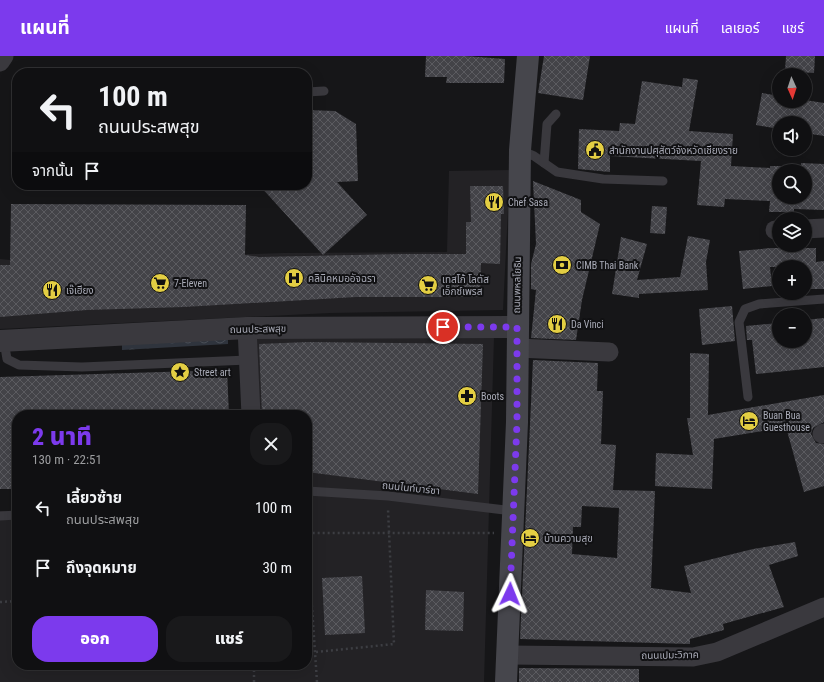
<!DOCTYPE html>
<html lang="th">
<meta charset="utf-8">
<style>
:root{--surface:#101012;--page:#19191b;--text:#f1f3f6;--muted:#9c9d9f;--line:#303032;--accent:#7c3aed}
body{margin:0;font-family:"Roboto Condensed","Noto Sans Thai",sans-serif;background:var(--page);color:var(--text);height:100vh;display:flex;flex-direction:column;font-size:15px;white-space:nowrap}
*{box-sizing:border-box;margin:0}
p{font-size:13px;color:var(--muted)}
.icon{flex:none;width:22px;height:22px;fill:none;stroke:currentColor;stroke-width:2;stroke-linecap:round;stroke-linejoin:round}
.map{position:relative;flex:1;overflow:hidden}
.drawer{position:absolute;left:12px;top:354px;width:300px;height:260px;display:flex;flex-direction:column;background:var(--surface);border-radius:16px;box-shadow:0 4px 16px #0002,0 0 0 1px var(--line)}
.drawer>*{flex:none}
.guide{position:absolute;left:12px;top:12px;width:300px;height:122px;border-radius:16px;box-shadow:0 4px 16px #0002,0 0 0 1px var(--line);background:#101012;color:var(--text);overflow:hidden}
.needle{width:26px;rotate:177deg}
.buttons{position:absolute;left:772px;top:12px;display:grid;gap:8px}
.buttons a{display:grid;place-items:center;width:40px;height:40px;border-radius:50%;background:var(--surface);box-shadow:0 4px 16px #0002,0 0 0 1px var(--line);font-size:20px}
.pin{position:absolute;display:grid;place-items:center;width:34px;height:34px;color:#fff;margin:-17px;border:2px solid #fff;border-radius:50%;box-shadow:0 1px 4px #0007}
.me{position:absolute;width:44px;margin:-22px;rotate:2deg;stroke-linejoin:round;filter:drop-shadow(0 0 3px #0008)}
.turn{display:flex;align-items:center;gap:14px;height:84px;padding:0 20px;font-size:18px}
.turn .icon{width:52px;height:52px;stroke-width:2.5}
.turn b{display:block;font-size:28px;line-height:34px}
.then{display:flex;align-items:center;height:38px;padding:0 20px;background:#0003;gap:8px;font-size:15px}
.round{display:grid;place-items:center;flex:none;width:42px;height:42px;border-radius:16px;background:var(--page)}
.headline{display:flex;align-items:center;justify-content:space-between;height:68px;padding:0 20px}
h1{font-size:24px;font-weight:800;line-height:30px;color:var(--accent)}
.action{display:flex;gap:8px;margin-top:auto;padding:8px 20px}
.action a{flex:1;height:46px;border-radius:16px;background:var(--accent);color:#fff;font-size:16px;font-weight:800;line-height:46px;text-align:center}
.action a+a{background:var(--page);color:var(--text)}
ul{padding:0;list-style:none}
li{display:flex;align-items:center;gap:12px;height:60px;padding:0 20px}
li div{flex:1}
li b{display:block;font-size:15px}
li em{font-style:normal}
header{display:flex;align-items:center;gap:24px;box-sizing:border-box;height:56px;padding:0 20px;background:var(--accent);color:#fff}
header strong{font-size:19px}
nav{display:flex;gap:22px;margin-inline-start:auto;font-size:14px}
.map>svg:first-child{display:block}
.built{fill:#232225}
.water{fill:url(#water-waves)}
.building{fill:url(#building-cross-hatch);fill-rule:evenodd}
.lines{fill:none;stroke-linecap:round;stroke-linejoin:round}
.path{stroke:#3d3e43;stroke-width:2.5;stroke-dasharray:2 3;stroke-linecap:butt}
.service{stroke:#3a393e;stroke-width:9}
.minor{stroke:#3a393e;stroke-width:19}
.tertiary{stroke:#3a393e;stroke-width:22}
.secondary{stroke:#46464c;stroke-width:22}
.route{stroke:#7c3aed;stroke-width:7;stroke-dasharray:0 12.6}
.labels{text-anchor:middle;dominant-baseline:central;stroke-width:4;stroke-linejoin:round;paint-order:stroke}
.poi-label{font-size:10px;fill:#a9abb7;stroke:#111113;text-anchor:start}
.street-label{font-size:10px;fill:#a9abb7;stroke:#111113}
</style>
<header>
<strong>แผนที่</strong>
<nav><a>แผนที่</a><a>เลเยอร์</a><a>แชร์</a></nav>
</header>
<div class="map">
<svg width="824" height="626" viewBox="0 0 824 626">
<defs>
<pattern id="water-waves" width="16" height="10" patternUnits="userSpaceOnUse"><rect width="16" height="10" fill="#2f343d"/><path d="M0 5q4-4 8 0t8 0" fill="none" stroke="#4a4f57"/></pattern>
<pattern id="building-cross-hatch" width="8" height="8" patternUnits="userSpaceOnUse"><rect width="8" height="8" fill="#434348"/><path d="M0 0l8 8M0 8l8-8" fill="none" stroke="#5b5b60"/></pattern>
</defs>
<rect width="100%" height="100%" fill="#161618"/>
<!-- built -->
<g class="built">
<path d="M 510,114 L 503,254 L 330,257 L 0,273 L 0,203 L 21,205 L 283,197 L 447,196 L 449,115 Z"/>
<path d="M 255,281 L 494,281 L 484,626 L 0,626 L 0,455 L 17,455 L 17,609 L 307,609 L 307,359 L 255,359 Z"/>
</g>
<!-- water -->
<g class="water">
<path d="M 164,129 L 203,129 L 204,132 L 164,132 Z"/>
<path d="M 228,283 L 228,288 L 122,294 L 122,289 Z"/>
</g>
<!-- building -->
<g class="building">
<path d="M 426,0 L 465,0 L 505,3 L 504,27 L 446,27 L 447,21 L 425,21 Z"/>
<path d="M 544,0 L 590,0 L 583,44 L 538,37 Z"/>
<path d="M 786,0 L 815,0 L 814,17 L 785,15 Z"/>
<path d="M 683,22 L 698,24 L 689,75 L 733,78 L 731,110 L 770,112 L 770,110 L 801,110 L 801,107 L 824,108 L 824,154 L 794,153 L 794,156 L 769,156 L 770,145 L 725,143 L 724,151 L 697,149 L 701,105 L 610,100 L 610,116 L 578,113 L 579,73 L 619,75 L 620,67 L 635,68 L 642,25 L 682,31 ZM 779,115 L 805,115 L 805,141 L 779,141 Z"/>
<path d="M 762,37 L 779,40 L 779,45 L 805,44 L 824,47 L 824,80 L 805,77 L 805,67 L 779,67 L 779,73 L 756,69 Z"/>
<path d="M 307,54 L 335,55 L 356,68 L 358,125 L 337,126 L 367,159 L 323,199 L 259,129 L 307,129 Z"/>
<path d="M 533,125 L 581,144 L 581,156 L 600,168 L 582,244 L 576,284 L 531,282 L 536,234 L 531,233 L 531,208 L 536,188 Z"/>
<path d="M 470,130 L 503,130 L 504,158 L 501,158 L 500,208 L 481,207 L 480,241 L 356,241 L 184,251 L 87,254 L 0,261 L 0,209 L 10,209 L 11,148 L 246,149 L 245,199 L 259,201 L 402,198 L 466,198 L 466,166 L 471,166 Z"/>
<path d="M 652,150 L 667,151 L 665,178 L 650,177 Z"/>
<path d="M 688,180 L 710,184 L 706,206 L 708,234 L 639,238 L 639,242 L 612,238 L 621,181 L 647,188 L 637,224 L 680,221 Z"/>
<path d="M 771,192 L 816,192 L 816,206 L 824,205 L 824,233 L 805,233 L 805,211 L 770,211 L 772,230 L 743,233 L 739,195 Z"/>
<path d="M 732,250 L 735,285 L 702,289 L 699,253 Z"/>
<path d="M 824,262 L 824,311 L 756,318 L 752,284 L 747,284 L 746,270 L 779,267 L 779,285 L 805,285 L 805,264 Z"/>
<path d="M 308,286 L 483,288 L 478,438 L 307,416 L 307,359 L 262,359 L 259,288 Z"/>
<path d="M 690,297 L 709,298 L 708,359 L 824,339 L 824,366 L 813,372 L 811,378 L 816,387 L 824,388 L 824,430 L 804,436 L 786,371 L 714,383 L 712,433 L 655,430 L 656,397 L 693,399 L 687,362 L 690,362 Z"/>
<path d="M 533,304 L 598,307 L 597,335 L 603,335 L 601,388 L 616,389 L 613,434 L 655,435 L 651,532 L 691,537 L 684,510 L 753,493 L 795,486 L 798,500 L 769,509 L 784,551 L 723,568 L 724,574 L 690,583 L 690,588 L 520,583 ZM 582,450 L 619,452 L 617,502 L 572,498 L 573,471 L 581,471 Z"/>
<path d="M 227,314 L 229,359 L 17,359 L 17,433 L 0,433 L 0,321 Z"/>
<path d="M 362,520 L 365,577 L 325,579 L 322,522 Z"/>
<path d="M 426,534 L 464,536 L 463,575 L 425,574 Z"/>
<path d="M 519,612 L 639,613 L 639,626 L 519,626 Z"/>
</g>
<g class="lines">
<!-- path -->
<g class="path">
<path d="M 0,546 L 17,545"/>
<path d="M 316,596 L 394,588 L 388,453"/>
<path d="M 254,609 L 254,626"/>
<path d="M 317,626 L 307,477 L 494,477"/>
</g>
<!-- service -->
<g class="service">
<path d="M 307,36 L 324,35"/>
<path d="M 520,94 L 534,100 L 557,116 L 603,123 L 663,125"/>
<path d="M 544,107 L 547,68 L 556,58"/>
<path d="M 4,285 L 7,303 L 19,309 L 82,311 L 248,304"/>
<path d="M 748,341 L 739,266 L 745,253 L 759,248 L 824,243"/>
<path d="M 307,435 L 388,440 L 513,455"/>
<path d="M 0,460 L 17,459"/>
</g>
<!-- minor -->
<g class="minor">
<path d="M 0,6 L 4,0"/>
<path d="M 805,173 L 824,172"/>
<path d="M 775,174 L 779,174"/>
<path d="M 247,272 L 251,359"/>
<path d="M 517,292 L 609,296"/>
<path d="M 822,378 L 824,377"/>
<path d="M 507,599 L 693,601 L 717,596 L 824,551"/>
</g>
<!-- tertiary -->
<path class="tertiary" d="M 0,285 L 247,272 L 517,271"/>
<!-- secondary -->
<path class="secondary" d="M 506,626 L 517,366 L 520,94 L 528,0"/>
</g>
<g class="lines">
<!-- route -->
<path class="route" d="M 443,271 L 517,271 L 517,366 L 510,538"/>
</g>
<!-- icons -->
<defs>
<g id="civic-disc" transform="scale(1)"><circle r="9.5" fill="#e3ce43" stroke="#111113"/><path d="M-.6-6.5H3V-4.5H.6V-3L4-1V1h2V6H-6V1h2V-1L-.6-3ZM-1.2 2.5V6h2.4V2.5Z" fill="#111"/></g>
<g id="restaurant-disc" transform="scale(1)"><circle r="9.5" fill="#e3ce43" stroke="#111113"/><path d="M-5-6h1v4h1v-4h1v4h1v-4h1v5L-1.5 .5V6h-2V.5L-5-1ZM5-6V6H3V1.5H1.5Q1.5-4 5-6Z" fill="#111"/></g>
<g id="bank-disc" transform="scale(1)"><circle r="9.5" fill="#e3ce43" stroke="#111113"/><path d="M-6-4H6V4H-6ZM0-2.3a2.3 2.3 0 1 0 0 4.6a2.3 2.3 0 1 0 0-4.6Z" fill="#111"/></g>
<g id="hospital-disc" transform="scale(1)"><circle r="9.5" fill="#e3ce43" stroke="#111113"/><path d="M-5-5h3v3.5h4V-5h3V5h-3V1.5h-4V5h-3Z" fill="#111"/></g>
<g id="supermarket-disc" transform="scale(1)"><circle r="9.5" fill="#e3ce43" stroke="#111113"/><path d="M-6-5.5h2.5l.6 2H6L4.5 2H-2.5L-4.4-4H-6ZM-1.5 3.2a1.3 1.3 0 1 0 .1 0ZM3 3.2a1.3 1.3 0 1 0 .1 0Z" fill="#111"/></g>
<g id="sight-disc" transform="scale(1)"><circle r="9.5" fill="#e3ce43" stroke="#111113"/><path d="M0-6L1.8-2.2L6-1.7L2.9 1.2L3.7 5.4L0 3.3L-3.7 5.4L-2.9 1.2L-6-1.7L-1.8-2.2Z" fill="#111"/></g>
<g id="pharmacy-disc" transform="scale(1)"><circle r="9.5" fill="#e3ce43" stroke="#111113"/><path d="M-2-6h4v4h4v4h-4v4h-4v-4h-4v-4h4Z" fill="#111"/></g>
<g id="hotel-disc" transform="scale(1)"><circle r="9.5" fill="#e3ce43" stroke="#111113"/><path d="M-6-4.5h1.5V1H6V5H4.5V3h-9V5H-6ZM-4 0a1.8 1.8 0 1 1 3.6 0ZM.5 0V-2.5h3Q6-2.5 6 0Z" fill="#111"/></g>
</defs>
<g fill-rule="evenodd">
<use href="#civic-disc" x="595" y="94"/>
<use href="#restaurant-disc" x="494" y="146"/>
<use href="#bank-disc" x="562" y="209"/>
<use href="#hospital-disc" x="294" y="222"/>
<use href="#supermarket-disc" x="160" y="227"/>
<use href="#supermarket-disc" x="428" y="229"/>
<use href="#restaurant-disc" x="52" y="234"/>
<use href="#restaurant-disc" x="557" y="268"/>
<use href="#sight-disc" x="180" y="316"/>
<use href="#pharmacy-disc" x="467" y="340"/>
<use href="#hotel-disc" x="749" y="365"/>
<use href="#hotel-disc" x="530" y="482"/>
</g>
<g class="labels">
<!-- poi labels -->
<g class="poi-label">
<text x="609" y="94">สำนักงานปศุสัตว์จังหวัดเชียงราย</text>
<text x="508" y="146">Chef Sasa</text>
<text x="576" y="209">CIMB Thai Bank</text>
<text x="308" y="222">คลินิคหมออัจฉรา</text>
<text x="442" y="223">เทสโก้ โลตัส<tspan x="442" dy="12">เอ็กซ์เพรส</tspan></text>
<text x="174" y="227">7-Eleven</text>
<text x="66" y="234">เจ๊เฮียง</text>
<text x="571" y="268">Da Vinci</text>
<text x="194" y="316">Street art</text>
<text x="481" y="340">Boots</text>
<text x="763" y="359">Buan Bua<tspan x="763" dy="12">Guesthouse</tspan></text>
<text x="544" y="482">บ้านความสุข</text>
</g>
<!-- street labels -->
<g class="street-label">
<text transform="translate(517 229) rotate(-89)">ถนนพหลโยธิน</text>
<text transform="translate(258 273) rotate(-1)">ถนนประสพสุข</text>
<text transform="translate(411 432) rotate(6)">ถนนไนท์บาร์ซา</text>
<text transform="translate(670 599) rotate(-1)">ถนนเปมะวิภาค</text>
</g>
</g>
</svg>
<div class="buttons">
<a><svg class="needle" viewBox="-14 -14 28 28"><path d="M0-13l5 13h-10z" fill="#e53935"/><path d="M0 13l5-13h-10z" fill="#9c9d9f"/></svg></a>
<a><svg class="icon" aria-label="sound" viewBox="0 0 24 24"><path d="M4 9h4l5-4v14l-5-4H4zM17 9q2 3 0 6"/></svg></a>
<a><svg class="icon" aria-label="search" viewBox="0 0 24 24"><circle cx="10" cy="10" r="6"/><path d="M15 15l6 6"/></svg></a>
<a><svg class="icon" aria-label="layers" viewBox="0 0 24 24"><path d="M12 4l9 5-9 5-9-5zM3 14l9 5 9-5"/></svg></a>
<a>+</a>
<a>−</a>
</div>
<div class="pin" style="left:443px;top:271px;background:#d93025"><svg class="icon" aria-label="arrive" viewBox="0 0 24 24"><path d="M6 21V4h12l-3 4 3 4H6"/></svg></div>
<svg class="me" style="left:510px;top:538px" viewBox="-20 -20 40 40"><path d="M0-17L14 15 0 8-14 15z" fill="#7c3aed" stroke="#fff" stroke-width="4"/></svg>
<div class="guide">
<div class="turn"><svg class="icon" aria-label="left" viewBox="0 0 24 24"><path d="M17 20v-9H6M10 6l-5 5 5 5"/></svg><div><b>100 m</b>ถนนประสพสุข</div></div>
<div class="then">จากนั้น<svg class="icon" aria-label="arrive" viewBox="0 0 24 24"><path d="M6 21V4h12l-3 4 3 4H6"/></svg></div>
</div>
<section class="drawer">
<div class="headline"><div><h1>2 นาที</h1><p>130 m · 22:51</p></div><a class="round"><svg class="icon" aria-label="close" viewBox="0 0 24 24"><path d="M6 6l12 12M18 6L6 18"/></svg></a></div>
<ul>
<li><svg class="icon" aria-label="left" viewBox="0 0 24 24"><path d="M17 20v-9H6M10 6l-5 5 5 5"/></svg><div><b>เลี้ยวซ้าย</b><p>ถนนประสพสุข</p></div><em>100 m</em></li>
<li><svg class="icon" aria-label="arrive" viewBox="0 0 24 24"><path d="M6 21V4h12l-3 4 3 4H6"/></svg><div><b>ถึงจุดหมาย</b></div><em>30 m</em></li>
</ul>
<div class="action"><a>ออก</a><a>แชร์</a></div>
</section>
</div>
